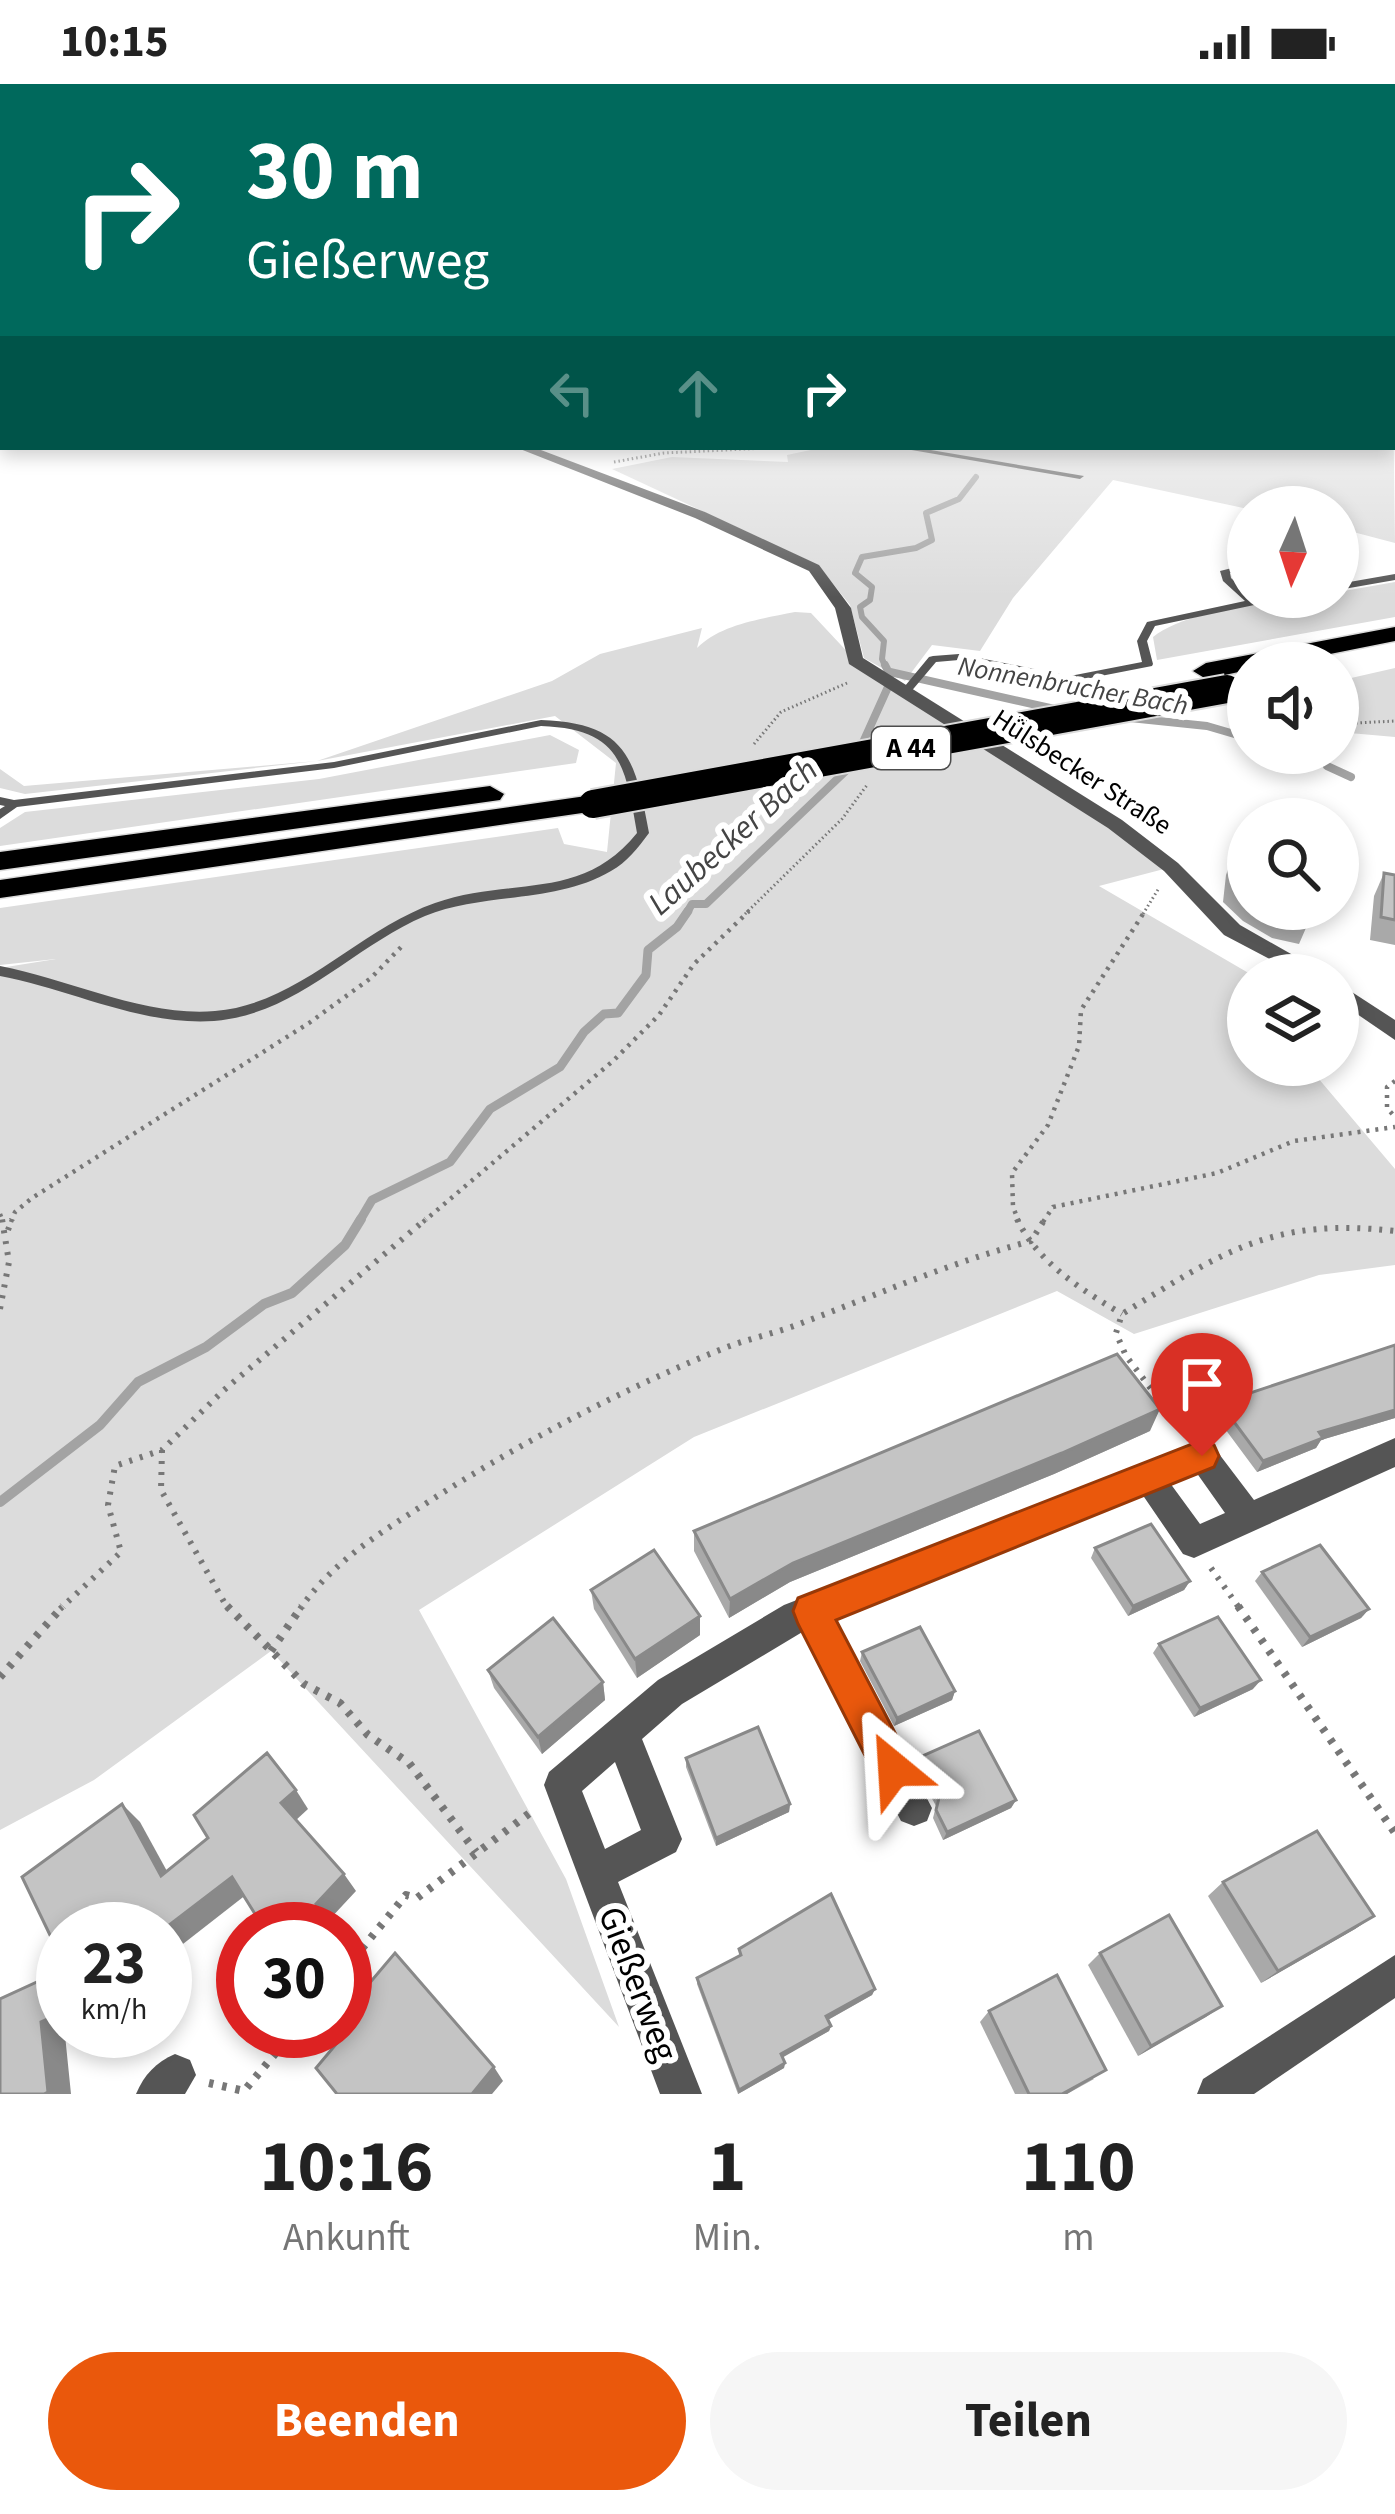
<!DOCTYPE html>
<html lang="de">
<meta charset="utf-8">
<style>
:root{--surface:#fff;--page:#f6f6f6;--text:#222;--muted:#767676;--accent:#ea580c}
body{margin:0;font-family:"Source Sans 3",sans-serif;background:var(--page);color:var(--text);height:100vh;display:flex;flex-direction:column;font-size:45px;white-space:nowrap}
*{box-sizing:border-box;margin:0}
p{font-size:39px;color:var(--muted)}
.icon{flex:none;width:66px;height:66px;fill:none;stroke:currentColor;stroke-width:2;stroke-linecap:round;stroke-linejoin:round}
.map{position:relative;height:2010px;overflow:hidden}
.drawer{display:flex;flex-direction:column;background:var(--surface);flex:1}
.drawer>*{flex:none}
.banner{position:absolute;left:0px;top:0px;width:1395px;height:366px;box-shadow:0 6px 18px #0003;background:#00695c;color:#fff;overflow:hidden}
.needle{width:78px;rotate:183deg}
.tools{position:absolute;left:1227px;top:402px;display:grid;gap:24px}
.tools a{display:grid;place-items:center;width:132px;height:132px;border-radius:50%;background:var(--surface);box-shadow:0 6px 18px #0003;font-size:60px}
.speed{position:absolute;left:36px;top:1818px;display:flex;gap:24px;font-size:60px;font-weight:700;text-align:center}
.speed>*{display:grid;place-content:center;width:156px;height:156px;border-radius:50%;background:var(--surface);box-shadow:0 6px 18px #0003;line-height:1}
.speed small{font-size:30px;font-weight:400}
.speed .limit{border:18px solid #d22;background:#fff;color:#111}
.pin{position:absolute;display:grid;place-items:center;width:102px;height:102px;color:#fff;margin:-123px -51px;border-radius:50% 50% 50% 0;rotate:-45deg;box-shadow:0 0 12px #0007}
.pin .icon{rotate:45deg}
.me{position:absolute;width:132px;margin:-66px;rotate:333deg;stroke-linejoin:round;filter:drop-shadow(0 0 9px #0008)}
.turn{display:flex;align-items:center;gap:42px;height:252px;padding:0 48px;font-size:54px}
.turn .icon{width:156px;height:156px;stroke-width:2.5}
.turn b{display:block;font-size:84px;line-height:102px}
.lanes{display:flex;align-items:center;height:114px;padding:0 48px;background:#0003;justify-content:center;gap:60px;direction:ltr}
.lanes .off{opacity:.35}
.eta{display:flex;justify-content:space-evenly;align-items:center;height:204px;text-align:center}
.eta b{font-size:72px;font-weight:700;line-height:84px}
.action{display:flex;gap:24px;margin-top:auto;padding:24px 48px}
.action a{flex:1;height:138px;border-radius:72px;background:var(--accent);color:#fff;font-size:48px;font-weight:700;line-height:138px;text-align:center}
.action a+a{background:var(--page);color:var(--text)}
.status{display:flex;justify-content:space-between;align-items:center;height:84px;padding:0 60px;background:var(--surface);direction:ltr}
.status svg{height:33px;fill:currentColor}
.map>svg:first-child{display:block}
.green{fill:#dcdcdc}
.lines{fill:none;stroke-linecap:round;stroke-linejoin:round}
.stream-far3{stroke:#a3a3a3;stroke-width:6}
.stream-far2{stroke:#a3a3a3;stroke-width:8}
.stream-far1{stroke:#a3a3a3;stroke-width:9}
.stream{stroke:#a3a3a3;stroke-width:10}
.highway-casing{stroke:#dbdbdb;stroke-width:3}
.path-far3{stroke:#777;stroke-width:3;stroke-dasharray:1.5 3;stroke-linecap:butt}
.path-far2{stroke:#777;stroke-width:4.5;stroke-dasharray:3 6;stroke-linecap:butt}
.path-far1{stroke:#777;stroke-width:6;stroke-dasharray:3 8;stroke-linecap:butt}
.path{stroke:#777;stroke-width:8;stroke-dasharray:4.5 9;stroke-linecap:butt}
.lane{fill:#555;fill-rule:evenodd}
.street{fill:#555;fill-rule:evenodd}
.highway{fill:#000;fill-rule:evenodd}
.highway-bridge-casing{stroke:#dbdbdb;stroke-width:32;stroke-linecap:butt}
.highway-bridge{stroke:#000;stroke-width:28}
.wall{fill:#a9a9a9}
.shaded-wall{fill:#898989}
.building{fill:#c4c4c4;stroke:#898989;stroke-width:3}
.route{fill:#ea580c;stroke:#983908;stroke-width:3}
.labels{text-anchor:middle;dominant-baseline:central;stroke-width:12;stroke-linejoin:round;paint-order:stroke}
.far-water-label{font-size:27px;font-style:italic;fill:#444;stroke:#fff}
.shield{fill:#fff;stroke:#4c4c4c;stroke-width:3}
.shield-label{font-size:27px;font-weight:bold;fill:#000}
.far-street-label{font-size:27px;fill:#000;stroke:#fff}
.water-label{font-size:33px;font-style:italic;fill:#444;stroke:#fff}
.near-street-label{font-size:36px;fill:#000;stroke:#fff}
</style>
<div class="status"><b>10:15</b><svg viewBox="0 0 49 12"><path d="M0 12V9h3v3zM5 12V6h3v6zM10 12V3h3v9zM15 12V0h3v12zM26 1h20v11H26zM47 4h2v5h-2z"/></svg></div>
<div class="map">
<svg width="1395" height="2010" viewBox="0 0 1395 2010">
<rect width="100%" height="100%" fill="#fff"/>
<!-- green -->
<g class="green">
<path d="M 1392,231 L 1395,459 L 1338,444 L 1338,423 L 1248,425 L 1113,396 L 1013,514 L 980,567 L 932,561 L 905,597 L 864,574 L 850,521 L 818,481 L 612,385 L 672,373 L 788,378 L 787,371 L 825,363 L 1392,363 Z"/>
<path d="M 1395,498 L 1395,533 L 1157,576 L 1153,553 C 1190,524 1290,513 1338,513 L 1338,508 Z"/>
<path d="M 795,528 L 811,529 L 855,576 L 1114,743 L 1164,785 L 1099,802 L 1252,891 L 1248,891 L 1248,981 L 1307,981 L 1395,1085 L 1395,1181 L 1319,1191 L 1134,1250 L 1057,1207 L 694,1353 L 419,1526 L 566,1795 L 619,1943 L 271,1567 L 94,1696 L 0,1746 L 0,884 L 56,875 L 0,881 L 0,824 L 558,744 L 564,760 L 607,768 L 616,679 L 555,632 L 317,677 L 25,710 L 0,704 L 0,685 L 24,702 L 317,677 L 552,597 L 600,570 L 702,544 L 697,564 C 721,540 761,535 795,528 Z"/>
<path d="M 1395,584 L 1395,653 L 1338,648 L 1338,597 Z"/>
<path d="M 550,651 L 579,666 L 576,679 L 0,762 L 0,744 L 25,728 L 319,695 Z"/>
</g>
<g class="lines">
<!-- stream-far3 -->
<path class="stream-far3" d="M 886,584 L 882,575 L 884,557 L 862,533 L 860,523 L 870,516 L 872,503 L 855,489 L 862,473 L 916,464 L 932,456 L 926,429 L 959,415 L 976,393"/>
<!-- stream-far2 -->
<g class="stream-far2">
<path d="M 885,581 L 890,591"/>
<path d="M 890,588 L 1059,626"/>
<path d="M 1130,634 L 1207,642 L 1248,654"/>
<path d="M 860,665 L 888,603"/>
<path d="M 1291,669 L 1305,674"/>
<path d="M 1327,682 L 1351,693"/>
<path d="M 686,830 L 692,820 L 706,820 L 853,680"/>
</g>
<!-- stream-far1 -->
<path class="stream-far1" d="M 359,1138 L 372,1116 L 450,1078 L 490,1025 L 560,983 L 584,948 L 604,930 L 618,929 L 646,891 L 648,866 L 677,843 L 688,827"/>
<!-- stream -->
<path class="stream" d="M 0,1418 L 100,1341 L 138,1298 L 206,1263 L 264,1220 L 292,1209 L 345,1161 L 361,1135"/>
<!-- highway casing -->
<g class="highway-casing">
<g id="highway">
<path d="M 1395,543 L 1395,557 L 1285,579 L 1248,579 L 1248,586 L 1206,595 L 1193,587 L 1206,579 Z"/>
<path d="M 490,702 L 504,710 L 500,716 L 0,786 L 0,768 Z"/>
<path d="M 593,711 L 603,714 L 607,720 L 603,726 L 0,814 L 0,796 Z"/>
</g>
</g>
<!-- path-far3 -->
<g class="path-far3">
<path d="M 614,378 L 664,369 L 787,363"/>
<path d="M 1338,640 L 1395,637"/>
<path d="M 754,660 L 781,628 L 847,599"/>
<path d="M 745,830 L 842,735 L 867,701"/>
<path d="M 1143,830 L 1159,804"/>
</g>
<!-- path-far2 -->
<g class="path-far2">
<path d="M 1395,997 L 1387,1003 L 1387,1024 L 1395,1033"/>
<path d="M 0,1130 L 3,1138"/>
<path d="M 11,1138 L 15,1128 L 32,1114 L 309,939 L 371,894 L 405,859"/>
<path d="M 423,1138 L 613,977 L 659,931 L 694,880 L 749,827"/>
<path d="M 1019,1138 L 1013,1123 L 1012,1089 L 1048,1041 L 1079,962 L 1081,926 L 1145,827"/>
<path d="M 1043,1138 L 1053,1123 L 1217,1089 L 1294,1057 L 1395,1043"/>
</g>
<!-- path-far1 -->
<g class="path-far1">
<path d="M 1017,1135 C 1038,1179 1082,1206 1122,1230"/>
<path d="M 8,1146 L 12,1135"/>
<path d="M 0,1225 L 9,1178 L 2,1135"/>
<path d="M 1184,1348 L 1126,1272 L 1116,1249 L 1122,1230 C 1223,1168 1272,1133 1395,1147"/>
<path d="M 162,1366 L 161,1406 L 228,1525"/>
<path d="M 1211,1484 L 1240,1525"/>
<path d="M 60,1525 L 121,1468 L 108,1421 L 115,1382 L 162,1366 L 224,1306 L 426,1135"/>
<path d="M 300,1525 C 334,1475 388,1444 439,1411 C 530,1354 623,1305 722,1265 C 744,1256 768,1251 791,1243 C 872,1213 948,1179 1031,1157 L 1045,1135"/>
</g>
<!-- path -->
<g class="path">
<path d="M 227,1522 L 304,1600 L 340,1619 L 368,1651 L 409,1679 L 476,1768"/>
<path d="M 1238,1522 L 1395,1749"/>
<path d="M 271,1567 L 302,1522"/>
<path d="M 0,1593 L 63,1522"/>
<path d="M 345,1885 L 406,1811 L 417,1814 L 535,1725"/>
<path d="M 209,1999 L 244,2007 L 294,1947"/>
</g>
<!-- lane -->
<g class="lane">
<path d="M 894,363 L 913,363 L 1084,392 L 1080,395 Z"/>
<path d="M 1248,480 L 1248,486 L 1230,489 L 1231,494 L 1248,510 L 1248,513 L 1254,516 L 1285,513 L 1283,515 L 1155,542 L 1147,557 L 1153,580 L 1152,582 L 1070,598 L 959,576 L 936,578 L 909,610 L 900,608 L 929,573 L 933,572 L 959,570 L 1070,592 L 1142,578 L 1137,557 L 1147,538 L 1245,517 L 1223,497 L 1220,487 Z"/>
<path d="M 1395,490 L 1395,496 L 1338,506 L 1338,500 Z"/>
<path d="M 541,636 C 626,639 635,673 649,749 C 638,764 627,778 611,787 C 555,820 484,808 425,832 C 352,863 298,930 214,937 C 141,942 70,905 0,892 L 0,882 C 69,895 144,933 215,927 C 299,920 358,846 435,819 C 509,792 581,819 637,749 C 625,679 620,645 541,642 L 334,684 L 17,723 L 0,735 L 0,725 L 5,722 L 0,721 L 0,713 L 14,716 L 334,678 Z"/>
</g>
<!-- street -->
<g class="street">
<path d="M 515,363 L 533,363 L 705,428 L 819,481 L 851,524 L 863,574 L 1122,736 L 1178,779 L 1240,841 L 1328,891 L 1300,891 L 1224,851 L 1164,787 L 1108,744 L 849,580 L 835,524 L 809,487 L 695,434 Z"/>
<path d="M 1338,899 L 1395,936 L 1395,956 L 1338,917 Z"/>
<path d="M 1395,1354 L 1395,1383 L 1194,1474 L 1183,1470 L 1142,1410 L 833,1535 L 932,1724 L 927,1737 L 914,1742 L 901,1737 L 804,1547 L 682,1620 L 642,1655 L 682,1755 L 676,1768 L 618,1798 L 702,2010 L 660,2010 L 544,1701 L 549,1688 L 658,1596 L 784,1521 L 1202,1358 L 1213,1362 L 1254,1416 ZM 1196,1388 L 1225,1429 L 1200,1440 L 1170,1399 ZM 615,1678 L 641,1746 L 605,1765 L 582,1707 Z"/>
<path d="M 1395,1871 L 1395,1914 L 1254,2010 L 1197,2010 L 1203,1995 Z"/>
<path d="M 175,1970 L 190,1976 L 196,1991 L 185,2010 L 136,2010 C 144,1991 156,1978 175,1970 Z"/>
</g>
<!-- highway -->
<use href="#highway" class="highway"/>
<!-- highway-bridge casing -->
<g class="highway-bridge-casing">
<path id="highway-bridge" d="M 593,720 L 1227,605"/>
</g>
<!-- highway-bridge -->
<use href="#highway-bridge" class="highway-bridge"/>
</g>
<!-- wall -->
<g class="wall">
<path d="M 1234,768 L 1248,771 L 1248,825 L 1310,825 L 1309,837 L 1299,860 L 1272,854 L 1243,837 L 1223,818 L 1226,791 Z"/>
<path d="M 1384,789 L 1395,791 L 1395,861 L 1370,856 L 1374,812 Z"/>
<path d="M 1395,1261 L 1395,1334 L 1321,1356 L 1316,1364 L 1257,1388 L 1214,1330 L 1220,1319 Z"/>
<path d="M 1150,1347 L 1054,1390 L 790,1498 L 729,1534 L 694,1467 L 694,1447 Z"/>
<path d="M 1095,1464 L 1190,1497 L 1184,1506 L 1128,1532 L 1091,1474 Z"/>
<path d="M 1262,1488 L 1369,1525 L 1361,1534 L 1302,1563 L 1255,1497 Z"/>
<path d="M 591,1506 L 700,1532 L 700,1551 L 637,1594 L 594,1525 Z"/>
<path d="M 1159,1560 L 1253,1605 L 1194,1633 L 1153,1569 Z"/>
<path d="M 862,1568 L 955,1607 L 952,1616 L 894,1642 L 860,1577 Z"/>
<path d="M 488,1586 L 603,1598 L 605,1616 L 542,1670 L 494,1604 Z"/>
<path d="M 686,1674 L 790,1720 L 789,1728 L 716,1762 L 686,1683 Z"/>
<path d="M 918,1674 L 1016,1716 L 1011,1724 L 943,1756 L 933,1734 L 936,1722 L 915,1682 Z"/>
<path d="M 1223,1798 L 1374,1832 L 1355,1845 L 1261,1899 L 1208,1812 Z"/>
<path d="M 739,1865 L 875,1905 L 872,1911 L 828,1936 L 831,1942 L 829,1947 L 782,1973 L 785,1979 L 784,1984 L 738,2010 L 697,1900 L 697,1894 L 739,1872 Z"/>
<path d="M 1100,1869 L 1222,1922 L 1138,1972 L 1088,1881 Z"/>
<path d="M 989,1927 L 1094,1995 L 1067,2010 L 1015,2010 L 980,1938 Z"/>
</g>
<!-- shaded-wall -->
<g class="shaded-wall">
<path d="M 1160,1325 L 1150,1347 L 1054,1390 L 790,1498 L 729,1534 L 730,1515 L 793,1479 Z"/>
<path d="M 1395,1326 L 1395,1334 L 1321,1356 L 1316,1364 L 1257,1388 L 1263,1377 L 1319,1348 Z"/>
<path d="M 1190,1497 L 1184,1506 L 1128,1532 L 1133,1522 Z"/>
<path d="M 1369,1525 L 1361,1534 L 1302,1563 L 1310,1553 Z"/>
<path d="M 700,1532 L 700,1551 L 637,1594 L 635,1575 Z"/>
<path d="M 1261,1596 L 1253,1605 L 1194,1633 L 1200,1624 Z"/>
<path d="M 603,1598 L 605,1616 L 542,1670 L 538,1653 Z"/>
<path d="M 955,1607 L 952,1616 L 894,1642 L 897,1634 Z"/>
<path d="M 296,1706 L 308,1725 L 295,1737 L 281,1719 Z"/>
<path d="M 1016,1716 L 1011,1724 L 943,1756 L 947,1748 Z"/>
<path d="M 122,1720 L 140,1738 L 179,1809 L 161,1792 Z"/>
<path d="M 790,1720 L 789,1728 L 716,1762 L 716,1754 Z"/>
<path d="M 344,1790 L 356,1807 L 329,1836 L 334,1845 L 307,1845 L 316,1820 Z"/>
<path d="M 232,1793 L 247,1810 L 165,1874 L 164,1845 Z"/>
<path d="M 1374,1832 L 1355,1845 L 1261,1899 L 1278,1887 Z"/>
<path d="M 875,1905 L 872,1911 L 824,1938 L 826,1932 Z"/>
<path d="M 1222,1922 L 1206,1933 L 1138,1972 L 1151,1962 Z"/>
<path d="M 63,1928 L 63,1947 L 73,1947 L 65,1951 L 71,2010 L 44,2010 L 41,1938 Z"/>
<path d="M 831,1942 L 829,1947 L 780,1975 L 781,1970 Z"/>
<path d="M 785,1979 L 784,1984 L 738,2010 L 739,2006 Z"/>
<path d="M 494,1983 L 503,1997 L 492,2010 L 472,2010 Z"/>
<path d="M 1106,1986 L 1067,2010 L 1062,2010 Z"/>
</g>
<!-- building -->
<g class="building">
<path d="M 1234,768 L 1248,771 L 1248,811 L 1232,795 Z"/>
<path d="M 1384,789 L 1395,791 L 1395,836 L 1381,833 Z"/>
<path d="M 1270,825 L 1310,825 L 1309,837 L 1281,831 Z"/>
<path d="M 1395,1261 L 1395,1326 L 1319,1348 L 1323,1354 L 1263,1377 L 1220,1319 Z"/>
<path d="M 1117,1270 L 1160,1325 L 1062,1369 L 793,1479 L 730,1515 L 694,1447 Z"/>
<path d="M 1151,1440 L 1190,1497 L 1133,1522 L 1095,1464 Z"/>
<path d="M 1320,1461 L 1369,1525 L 1310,1553 L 1262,1488 Z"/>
<path d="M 654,1466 L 700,1532 L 635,1575 L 591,1506 Z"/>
<path d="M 1218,1533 L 1261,1596 L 1200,1624 L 1159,1560 Z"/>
<path d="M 553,1534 L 603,1598 L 538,1653 L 488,1586 Z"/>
<path d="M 920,1543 L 955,1607 L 897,1634 L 862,1568 Z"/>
<path d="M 758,1643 L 790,1720 L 716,1754 L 686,1674 Z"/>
<path d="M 979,1647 L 1016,1716 L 947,1748 L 936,1726 L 939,1714 L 918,1674 Z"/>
<path d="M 267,1669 L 296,1706 L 281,1719 L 344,1790 L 316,1820 L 322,1829 L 307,1845 L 243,1845 L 243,1847 L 240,1844 L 255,1830 L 232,1793 L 164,1845 L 63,1845 L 63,1878 L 22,1793 L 122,1720 L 161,1792 L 208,1754 L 194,1731 Z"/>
<path d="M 1317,1747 L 1374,1832 L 1278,1887 L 1223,1798 Z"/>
<path d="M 831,1810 L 875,1905 L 826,1932 L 831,1942 L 781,1970 L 785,1979 L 739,2006 L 697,1894 L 741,1871 L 739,1865 Z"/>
<path d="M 1169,1831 L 1222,1922 L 1151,1962 L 1100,1869 Z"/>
<path d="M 395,1869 L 494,1983 L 472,2010 L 337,2010 L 316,1984 L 353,1940 L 345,1928 Z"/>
<path d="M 63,1886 L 63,1928 L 41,1938 L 48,2008 L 44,2010 L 0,2010 L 0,1915 Z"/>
<path d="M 1057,1891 L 1106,1986 L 1062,2010 L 1029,2010 L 989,1927 Z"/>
</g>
<!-- sky -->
<linearGradient id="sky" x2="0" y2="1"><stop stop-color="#8cadcc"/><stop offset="0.45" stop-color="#fff"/><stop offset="1" stop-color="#fff" stop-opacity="0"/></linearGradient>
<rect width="1395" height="513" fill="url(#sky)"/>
<!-- route -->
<path class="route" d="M 1202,1356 L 1214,1361 L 1219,1372 L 1214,1383 L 836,1536 L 914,1685 L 908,1699 L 894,1705 L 879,1699 L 798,1540 L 793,1527 L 798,1514 Z"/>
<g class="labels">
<!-- far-water labels -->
<g class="far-water-label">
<text transform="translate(1073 602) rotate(10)">Nonnenbrucher Bach</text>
</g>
<!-- shield labels -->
<rect class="shield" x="872" y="643" width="78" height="42" rx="9"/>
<g class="shield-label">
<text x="911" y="664">A 44</text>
</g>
<!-- far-street labels -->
<g class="far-street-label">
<text transform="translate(1082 688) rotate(33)">Hülsbecker Straße</text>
</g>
<!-- water labels -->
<g class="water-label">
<text transform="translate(733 753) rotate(-42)">Laubecker Bach</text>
</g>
<!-- near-street labels -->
<g class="near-street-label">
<text transform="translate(638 1900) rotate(69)">Gießerweg</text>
</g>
</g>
</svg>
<div class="tools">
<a><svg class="needle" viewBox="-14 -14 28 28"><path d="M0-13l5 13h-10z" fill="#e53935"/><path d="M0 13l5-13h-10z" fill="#767676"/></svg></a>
<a><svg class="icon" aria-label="sound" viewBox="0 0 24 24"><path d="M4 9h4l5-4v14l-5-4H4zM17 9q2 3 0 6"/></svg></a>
<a><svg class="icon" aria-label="search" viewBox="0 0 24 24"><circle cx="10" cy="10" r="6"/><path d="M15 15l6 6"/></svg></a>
<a><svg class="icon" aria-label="layers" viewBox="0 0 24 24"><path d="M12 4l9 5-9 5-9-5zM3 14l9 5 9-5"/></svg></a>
</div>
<div class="speed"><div>23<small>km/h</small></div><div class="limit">30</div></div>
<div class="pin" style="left:1202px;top:1372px;background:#d93025"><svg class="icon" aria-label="arrive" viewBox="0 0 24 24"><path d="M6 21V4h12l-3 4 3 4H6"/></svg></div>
<svg class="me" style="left:894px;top:1685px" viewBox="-20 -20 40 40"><path d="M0-17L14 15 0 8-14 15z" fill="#ea580c" stroke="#fff" stroke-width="4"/></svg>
<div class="banner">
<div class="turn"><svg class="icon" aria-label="right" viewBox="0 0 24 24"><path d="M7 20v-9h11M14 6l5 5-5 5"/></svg><div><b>30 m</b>Gießerweg</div></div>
<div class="lanes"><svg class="icon off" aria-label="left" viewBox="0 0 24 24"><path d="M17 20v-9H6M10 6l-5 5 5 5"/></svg><svg class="icon off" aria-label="ahead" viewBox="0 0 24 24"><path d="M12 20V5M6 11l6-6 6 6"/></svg><svg class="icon" aria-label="right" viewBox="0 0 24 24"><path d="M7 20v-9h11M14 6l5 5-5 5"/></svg></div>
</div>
</div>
<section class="drawer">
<div class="eta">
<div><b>10:16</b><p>Ankunft</p></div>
<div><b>1</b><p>Min.</p></div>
<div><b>110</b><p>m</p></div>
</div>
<div class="action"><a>Beenden</a><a>Teilen</a></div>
</section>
